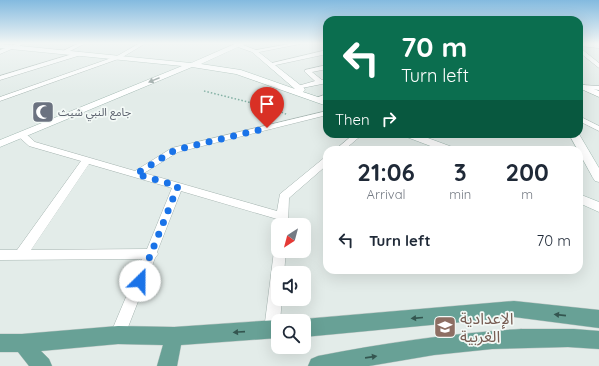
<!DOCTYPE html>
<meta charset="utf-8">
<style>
:root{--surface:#fff;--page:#f6f6f7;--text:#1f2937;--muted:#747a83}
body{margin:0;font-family:Quicksand,"Noto Sans Arabic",sans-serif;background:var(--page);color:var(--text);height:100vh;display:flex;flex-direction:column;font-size:15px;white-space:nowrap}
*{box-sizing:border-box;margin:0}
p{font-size:13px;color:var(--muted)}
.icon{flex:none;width:22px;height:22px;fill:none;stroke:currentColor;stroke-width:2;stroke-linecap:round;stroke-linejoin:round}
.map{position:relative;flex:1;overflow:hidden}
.sheet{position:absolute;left:323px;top:146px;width:260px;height:128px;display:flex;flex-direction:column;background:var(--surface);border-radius:12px;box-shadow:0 4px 16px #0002}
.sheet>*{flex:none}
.top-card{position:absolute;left:323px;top:16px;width:260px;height:122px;border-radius:12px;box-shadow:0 4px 16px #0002;background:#0b6e4f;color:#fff;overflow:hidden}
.needle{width:26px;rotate:216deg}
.fabs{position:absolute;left:271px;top:218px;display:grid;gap:8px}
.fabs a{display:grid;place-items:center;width:40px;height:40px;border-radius:8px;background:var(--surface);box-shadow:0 4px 16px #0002;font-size:20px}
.pin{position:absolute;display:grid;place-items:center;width:34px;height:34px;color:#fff;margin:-41px -17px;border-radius:50% 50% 50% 0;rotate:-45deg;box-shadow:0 0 4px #0007}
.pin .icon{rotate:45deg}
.me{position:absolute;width:44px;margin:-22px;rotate:23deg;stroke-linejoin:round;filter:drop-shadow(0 0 3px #0008)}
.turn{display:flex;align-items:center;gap:14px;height:84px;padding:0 12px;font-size:18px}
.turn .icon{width:52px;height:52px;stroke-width:2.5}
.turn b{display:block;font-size:28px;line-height:34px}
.then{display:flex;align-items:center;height:38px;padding:0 12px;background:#0003;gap:8px;font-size:15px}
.eta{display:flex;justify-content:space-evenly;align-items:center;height:68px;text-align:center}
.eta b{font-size:24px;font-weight:800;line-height:28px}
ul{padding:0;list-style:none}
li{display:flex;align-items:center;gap:12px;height:52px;padding:0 12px}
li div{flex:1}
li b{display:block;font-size:15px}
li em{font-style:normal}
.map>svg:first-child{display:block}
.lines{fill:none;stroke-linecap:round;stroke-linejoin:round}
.street-casing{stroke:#a5b4b0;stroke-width:1}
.secondary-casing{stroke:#a1b8b1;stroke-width:1}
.primary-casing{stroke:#c1c9c7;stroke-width:1}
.path{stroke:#83b0a4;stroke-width:1.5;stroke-dasharray:1.5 2;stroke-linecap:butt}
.street{fill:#fff;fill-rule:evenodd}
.secondary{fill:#fff;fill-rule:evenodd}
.primary{fill:#68a196;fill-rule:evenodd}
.oneway{fill:#909e9c}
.oneway2{fill:#345650}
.route{stroke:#1a73e8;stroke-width:7;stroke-dasharray:0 12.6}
.labels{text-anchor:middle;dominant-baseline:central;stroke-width:3.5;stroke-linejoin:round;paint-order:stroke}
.far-worship-label{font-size:11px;fill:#5b616d;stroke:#f3f9f6;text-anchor:start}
.near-education-label{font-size:16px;fill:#785e54;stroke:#f3f9f6;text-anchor:start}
</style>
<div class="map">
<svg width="599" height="366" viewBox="0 0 599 366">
<rect width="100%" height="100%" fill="#e3ece9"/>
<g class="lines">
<!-- street casing -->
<g class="street-casing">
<g id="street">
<path d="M 19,43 L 26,43 L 0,54 L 0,50 Z"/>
<path d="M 79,43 L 86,43 L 66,53 L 61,52 Z"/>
<path d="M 140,43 L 146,43 L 121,58 L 0,101 L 0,97 L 117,56 Z"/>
<path d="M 294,43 L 305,43 L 254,53 L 251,51 Z"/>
<path d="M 579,43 L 599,44 L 599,48 L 579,46 Z"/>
<path d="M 579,47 L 599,63 L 599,68 L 579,52 Z"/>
<path d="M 327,50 L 327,54 L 271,66 L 268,64 Z"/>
<path d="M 79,52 L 82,54 L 81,55 L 0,80 L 0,76 Z"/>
<path d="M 327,65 L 327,69 L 312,72 L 322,80 L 327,79 L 327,83 L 297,89 L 294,87 L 315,81 L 305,72 L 305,70 Z"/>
<path d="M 583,85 L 599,86 L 599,90 L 581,88 L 581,86 Z"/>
<path d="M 327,94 L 327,98 L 317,101 L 313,99 Z"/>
<path d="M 327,111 L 327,115 L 178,152 L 144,173 L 277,211 L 280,194 L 324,158 L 327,157 L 327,165 L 289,198 L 288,225 L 278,225 L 278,228 L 276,225 L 277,219 L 181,191 L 157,252 L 158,254 L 155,258 L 123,340 L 118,343 L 113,340 L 110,335 L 142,259 L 0,260 L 0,250 L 17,250 L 81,161 L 29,146 L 19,137 L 18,135 L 19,133 L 25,133 L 35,142 L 135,171 L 172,148 ZM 89,164 L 172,188 L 147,249 L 31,250 Z"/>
<path d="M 579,116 L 599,126 L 599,131 L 579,121 Z"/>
<path d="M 354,134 L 363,134 L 344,150 L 335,150 Z"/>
<path d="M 276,247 L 278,247 L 278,251 L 286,251 L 284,273 L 278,273 L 278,299 L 282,299 L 280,321 L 278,321 L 277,335 L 272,338 L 267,335 L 264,330 L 274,251 Z"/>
</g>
</g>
<!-- secondary casing -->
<g class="secondary-casing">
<g id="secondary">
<path d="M 237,43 L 245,43 L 243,45 L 256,50 L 304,88 L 305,90 L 303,92 L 327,100 L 327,106 L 236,74 L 192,67 L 0,147 L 0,140 L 182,66 L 0,48 L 0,44 L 191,63 ZM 238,47 L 252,52 L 295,89 L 241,70 L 201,64 Z"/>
<path d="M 579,83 L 599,91 L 599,97 L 579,88 Z"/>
<path d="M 403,134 L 417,134 L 455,148 L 456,150 L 441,150 L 404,136 Z"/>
<path d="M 569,134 L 579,134 L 599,168 L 599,182 L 595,181 L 593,178 Z"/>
<path d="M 579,194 L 599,202 L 599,212 L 579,203 Z"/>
</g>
</g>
<!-- primary casing -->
<g class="primary-casing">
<g id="primary">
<path d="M 514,301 L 599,310 L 599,328 L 514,317 L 304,337 L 304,321 L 299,321 L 304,319 Z"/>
<path d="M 278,320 L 280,321 L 278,321 L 278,338 L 181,345 L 177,366 L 157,366 L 163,345 L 118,344 L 41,351 L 49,359 L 52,366 L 29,366 L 18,352 L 0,352 L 0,334 L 22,334 L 118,326 L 174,327 Z"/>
<path d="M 521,329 L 574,329 L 599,331 L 599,349 L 568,347 L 492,349 L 434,355 L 369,366 L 308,366 L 311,359 L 318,356 C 385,343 452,333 521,329 Z"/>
</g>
</g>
<!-- path -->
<path class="path" d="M 204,91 L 272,108 L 288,115"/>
<!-- street -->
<use href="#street" class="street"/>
<!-- secondary -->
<use href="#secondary" class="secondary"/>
<!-- primary -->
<use href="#primary" class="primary"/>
</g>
<!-- one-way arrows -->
<defs><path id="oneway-solid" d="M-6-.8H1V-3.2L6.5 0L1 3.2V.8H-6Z"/></defs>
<use class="oneway" href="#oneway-solid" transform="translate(154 80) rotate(158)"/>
<g class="oneway2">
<use href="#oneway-solid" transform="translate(560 315) rotate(-174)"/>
<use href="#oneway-solid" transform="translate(417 318) rotate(175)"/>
<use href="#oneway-solid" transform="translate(239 332) rotate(176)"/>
<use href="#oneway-solid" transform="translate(371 357) rotate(-8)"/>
</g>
<!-- sky -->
<linearGradient id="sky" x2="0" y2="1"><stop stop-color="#83badf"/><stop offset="0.46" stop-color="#f2f6f5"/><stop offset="1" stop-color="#f2f6f5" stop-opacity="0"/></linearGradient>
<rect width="599" height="94" fill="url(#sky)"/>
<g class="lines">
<!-- route -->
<path class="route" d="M 140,281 L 178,186 L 136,174 L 175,150 L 267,128"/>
</g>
<!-- icons -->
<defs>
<g id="mosque-square" transform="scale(1.15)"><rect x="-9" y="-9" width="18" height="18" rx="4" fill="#6b7280" stroke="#f3f9f6"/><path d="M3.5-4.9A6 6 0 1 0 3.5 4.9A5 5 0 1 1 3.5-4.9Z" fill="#fff"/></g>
<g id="school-square" transform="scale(1.15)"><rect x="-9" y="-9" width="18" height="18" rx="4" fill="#8d6e63" stroke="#f3f9f6"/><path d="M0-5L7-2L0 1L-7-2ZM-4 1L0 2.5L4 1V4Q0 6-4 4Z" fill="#fff"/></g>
</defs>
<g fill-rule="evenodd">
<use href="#mosque-square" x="43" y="112"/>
<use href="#school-square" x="445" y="327"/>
</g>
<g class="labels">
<!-- far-worship labels -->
<g class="far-worship-label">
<text x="58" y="112">جامع النبي شيث</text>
</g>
<!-- near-education labels -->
<g class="near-education-label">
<text x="460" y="318">الإعدادية<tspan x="460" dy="18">الغربية</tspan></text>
</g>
</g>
</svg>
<div class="fabs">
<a><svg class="needle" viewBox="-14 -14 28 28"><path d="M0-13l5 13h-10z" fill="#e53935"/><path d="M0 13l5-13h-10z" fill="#747a83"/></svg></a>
<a><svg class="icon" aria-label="sound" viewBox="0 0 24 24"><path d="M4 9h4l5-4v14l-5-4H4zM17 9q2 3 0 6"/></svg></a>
<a><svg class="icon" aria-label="search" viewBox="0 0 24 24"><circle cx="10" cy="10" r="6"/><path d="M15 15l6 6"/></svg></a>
</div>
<div class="pin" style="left:267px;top:128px;background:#d93025"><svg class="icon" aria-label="arrive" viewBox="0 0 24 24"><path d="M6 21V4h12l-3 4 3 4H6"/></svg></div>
<svg class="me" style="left:140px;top:281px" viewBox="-20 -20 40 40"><circle r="19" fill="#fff"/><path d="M0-13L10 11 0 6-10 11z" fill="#1a73e8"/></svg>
<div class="top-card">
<div class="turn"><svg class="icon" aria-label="left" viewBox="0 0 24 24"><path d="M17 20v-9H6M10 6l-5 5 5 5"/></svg><div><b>70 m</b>Turn left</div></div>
<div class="then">Then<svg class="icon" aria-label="right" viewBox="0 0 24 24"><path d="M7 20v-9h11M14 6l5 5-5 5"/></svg></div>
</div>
<section class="sheet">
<div class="eta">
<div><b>21:06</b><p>Arrival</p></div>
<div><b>3</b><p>min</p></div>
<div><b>200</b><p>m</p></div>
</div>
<ul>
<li><svg class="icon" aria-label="left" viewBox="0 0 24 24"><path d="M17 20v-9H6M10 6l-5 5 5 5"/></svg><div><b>Turn left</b></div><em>70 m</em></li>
</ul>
</section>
</div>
